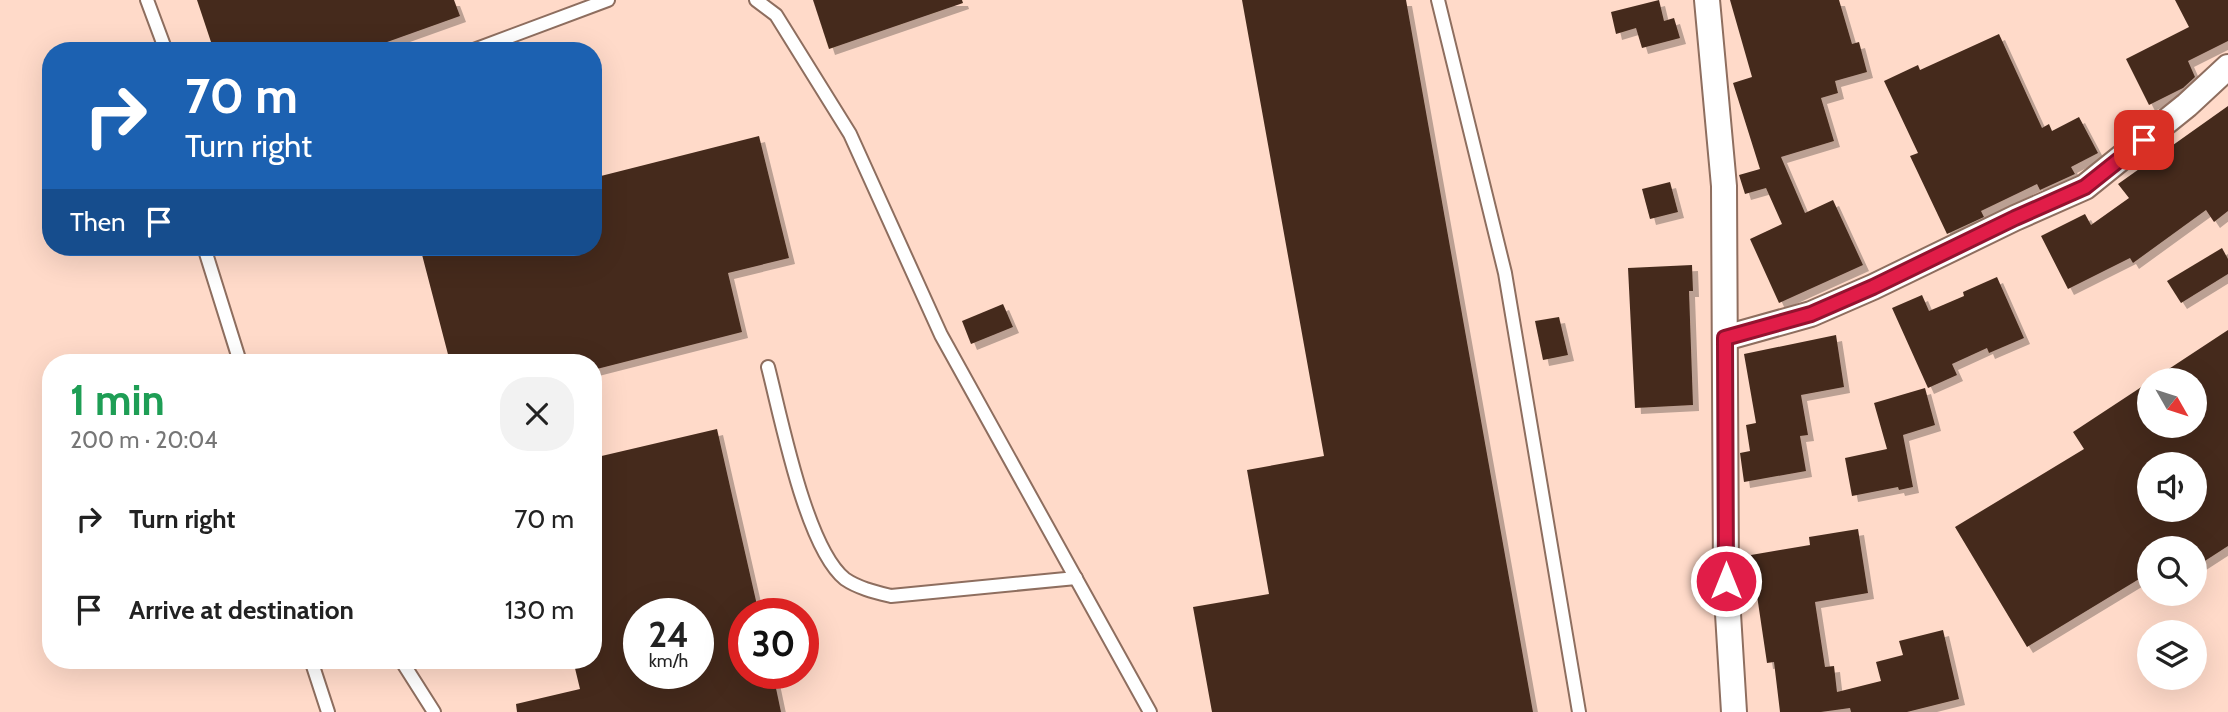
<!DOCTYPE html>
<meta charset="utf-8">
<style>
:root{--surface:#fff;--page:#f2f2f2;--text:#222;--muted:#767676}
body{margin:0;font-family:Cabin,sans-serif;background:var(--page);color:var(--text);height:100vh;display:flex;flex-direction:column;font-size:26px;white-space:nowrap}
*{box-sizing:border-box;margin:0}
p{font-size:23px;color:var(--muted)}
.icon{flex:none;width:38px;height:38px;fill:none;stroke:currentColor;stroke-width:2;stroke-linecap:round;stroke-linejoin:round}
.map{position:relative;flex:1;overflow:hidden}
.sheet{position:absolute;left:42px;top:354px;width:560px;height:315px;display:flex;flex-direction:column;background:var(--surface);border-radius:28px;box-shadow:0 7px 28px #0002}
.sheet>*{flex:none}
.guide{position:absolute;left:42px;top:42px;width:560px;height:214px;border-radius:28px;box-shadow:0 7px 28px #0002;background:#1c61b1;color:#fff;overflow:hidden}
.needle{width:46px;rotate:129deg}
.buttons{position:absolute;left:2137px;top:368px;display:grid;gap:14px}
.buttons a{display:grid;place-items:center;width:70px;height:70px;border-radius:50%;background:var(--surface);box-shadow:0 7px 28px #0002;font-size:35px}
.speed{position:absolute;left:623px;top:598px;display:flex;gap:14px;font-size:35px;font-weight:700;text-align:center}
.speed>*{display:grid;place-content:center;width:91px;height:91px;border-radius:50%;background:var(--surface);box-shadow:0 7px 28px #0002;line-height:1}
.speed small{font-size:18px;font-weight:400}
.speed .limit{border:10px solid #d22;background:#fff;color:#111}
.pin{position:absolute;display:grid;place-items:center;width:60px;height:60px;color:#fff;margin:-30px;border-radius:14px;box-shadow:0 4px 10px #0006}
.me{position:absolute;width:77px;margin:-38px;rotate:0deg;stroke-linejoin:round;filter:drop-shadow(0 0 5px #0008)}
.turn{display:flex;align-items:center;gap:24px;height:147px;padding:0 28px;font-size:32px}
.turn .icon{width:91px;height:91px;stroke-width:2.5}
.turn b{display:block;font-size:49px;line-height:60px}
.then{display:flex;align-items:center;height:66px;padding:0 28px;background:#0003;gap:14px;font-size:26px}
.round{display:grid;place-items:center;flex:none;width:74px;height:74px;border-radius:28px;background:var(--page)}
.overview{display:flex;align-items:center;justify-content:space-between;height:119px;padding:0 28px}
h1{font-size:42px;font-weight:700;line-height:52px;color:#1e9e55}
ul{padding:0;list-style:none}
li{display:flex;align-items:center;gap:21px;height:91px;padding:0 28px}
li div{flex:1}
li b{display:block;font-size:26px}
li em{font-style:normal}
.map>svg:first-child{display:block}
.building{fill:#452b1d;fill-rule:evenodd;filter:url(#shadow)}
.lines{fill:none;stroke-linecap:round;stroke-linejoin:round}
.service-casing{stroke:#8e6e5f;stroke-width:16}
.minor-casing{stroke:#8e6e5f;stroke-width:28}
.service{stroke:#fff;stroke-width:12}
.minor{stroke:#fff;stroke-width:24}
.route-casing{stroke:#92132f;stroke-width:18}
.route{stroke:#e11d48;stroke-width:12}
</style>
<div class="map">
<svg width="2228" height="712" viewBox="0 0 2228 712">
<defs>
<filter id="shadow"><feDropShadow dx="6" dy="6" stdDeviation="0" flood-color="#0004"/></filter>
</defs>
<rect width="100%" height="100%" fill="#ffdac9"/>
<!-- building -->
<g class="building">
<path d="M 197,0 L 454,0 L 460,16 L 362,51 L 214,51 Z"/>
<path d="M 813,0 L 962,0 L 963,3 L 829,49 Z"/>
<path d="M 1242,0 L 1406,0 L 1533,712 L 1212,712 L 1193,607 L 1269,594 L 1247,470 L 1324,456 Z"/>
<path d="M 1659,0 L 1664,21 L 1674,18 L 1680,38 L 1642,48 L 1636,28 L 1616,34 L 1611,12 Z"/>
<path d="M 1730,0 L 1839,0 L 1852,44 L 1859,42 L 1867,72 L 1835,81 L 1838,93 L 1821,98 L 1834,141 L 1781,157 L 1805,213 L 1833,200 L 1863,265 L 1779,303 L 1750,239 L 1782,224 L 1766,188 L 1745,194 L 1739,175 L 1760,169 L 1733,83 L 1752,77 Z"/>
<path d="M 2175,0 L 2228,0 L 2228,41 L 2188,61 L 2195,77 L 2183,88 L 2149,105 L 2126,59 L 2189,27 Z"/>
<path d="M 1999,34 L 2042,128 L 2049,124 L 2052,131 L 2079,117 L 2098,153 L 2071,167 L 2075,174 L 2040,190 L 2037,184 L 1981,211 L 1984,217 L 1947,234 L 1910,156 L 1918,153 L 1884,81 L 1918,65 L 1920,70 Z"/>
<path d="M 2228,106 L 2228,211 L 2214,222 L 2206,210 L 2133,263 L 2130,258 L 2068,289 L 2041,236 L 2085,214 L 2091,225 L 2129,198 L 2118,184 Z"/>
<path d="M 759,136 L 789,258 L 728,273 L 742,332 L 593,370 L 593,362 L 450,362 L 420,247 L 593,247 L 593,178 Z"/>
<path d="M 1670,182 L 1678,212 L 1650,219 L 1642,189 Z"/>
<path d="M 2222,248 L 2228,259 L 2228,274 L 2181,303 L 2167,281 Z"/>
<path d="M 1692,265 L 1693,291 L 1689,291 L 1693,405 L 1635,408 L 1628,268 Z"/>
<path d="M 1997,277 L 2024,338 L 1989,353 L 1987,348 L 1952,364 L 1957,375 L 1928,388 L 1892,308 L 1922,295 L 1929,311 L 1964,296 L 1963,292 Z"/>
<path d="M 1003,304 L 1013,327 L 971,344 L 962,321 Z"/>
<path d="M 1559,317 L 1568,355 L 1543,360 L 1535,321 Z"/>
<path d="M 2228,330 L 2228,546 L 2194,568 L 2194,548 L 2149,548 L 2149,573 L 2027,647 L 1955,527 L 2084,449 L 2073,432 L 2149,382 L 2149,425 L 2194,425 L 2194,380 L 2152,380 ZM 2149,464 L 2194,464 L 2194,509 L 2149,509 Z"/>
<path d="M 1836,335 L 1844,387 L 1801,395 L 1808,435 L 1800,436 L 1806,471 L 1744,482 L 1740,453 L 1750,451 L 1746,425 L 1756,423 L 1744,354 Z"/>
<path d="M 1925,388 L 1935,425 L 1903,435 L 1913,487 L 1899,490 L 1898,487 L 1852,496 L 1845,458 L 1887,449 L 1874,403 Z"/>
<path d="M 717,429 L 759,614 L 744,614 L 744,674 L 773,674 L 781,712 L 517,712 L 516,704 L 580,689 L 573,660 L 593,660 L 593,458 ZM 639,614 L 698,614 L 698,674 L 639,674 Z"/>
<path d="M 1858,529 L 1868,593 L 1815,602 L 1825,667 L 1834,666 L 1837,692 L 1881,681 L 1876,662 L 1903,655 L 1899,641 L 1943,630 L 1959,699 L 1907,712 L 1851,712 L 1850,708 L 1821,712 L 1780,712 L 1774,662 L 1767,663 L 1751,555 L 1810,545 L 1809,537 Z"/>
</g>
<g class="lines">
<!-- service casing -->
<g class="service-casing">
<g id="service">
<path d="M 147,0 L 166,51"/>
<path d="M 756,0 L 776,15 L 850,134 L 941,335 L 1150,712"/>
<path d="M 1438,0 L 1505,273 L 1579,712"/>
<path d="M 471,51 L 608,0"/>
<path d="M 204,247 L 240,362"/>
<path d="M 768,367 C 781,417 806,548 845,579 C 858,588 875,592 891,596 L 1076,578"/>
<path d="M 311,660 L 328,712"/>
<path d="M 401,660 L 434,712"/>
</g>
</g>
<!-- minor casing -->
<g class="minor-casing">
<g id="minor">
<path d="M 1707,0 L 1724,186 L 1726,581 L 1734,712"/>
<path d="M 1725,338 L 1811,314 L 1873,287 L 2015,218 L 2085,187 L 2187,105 L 2228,67"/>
</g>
</g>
<!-- service -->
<use href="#service" class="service"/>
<!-- minor -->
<use href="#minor" class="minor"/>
</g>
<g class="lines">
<!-- route casing -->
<g class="route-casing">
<path id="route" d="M 1726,581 L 1725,338 L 1811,314 L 1873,287 L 2015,218 L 2085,187 L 2144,140"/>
</g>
<!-- route -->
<use href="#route" class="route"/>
</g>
</svg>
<div class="buttons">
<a><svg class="needle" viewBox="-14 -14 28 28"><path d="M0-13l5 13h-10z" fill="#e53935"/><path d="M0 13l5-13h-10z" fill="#767676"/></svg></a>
<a><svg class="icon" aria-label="sound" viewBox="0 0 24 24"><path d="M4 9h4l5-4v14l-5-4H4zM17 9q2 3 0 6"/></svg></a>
<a><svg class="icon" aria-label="search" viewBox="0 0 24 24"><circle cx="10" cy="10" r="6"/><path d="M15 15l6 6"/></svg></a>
<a><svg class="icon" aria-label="layers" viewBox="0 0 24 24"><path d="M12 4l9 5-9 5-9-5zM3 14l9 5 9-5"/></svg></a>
</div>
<div class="speed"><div>24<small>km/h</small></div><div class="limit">30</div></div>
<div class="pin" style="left:2144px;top:140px;background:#d93025"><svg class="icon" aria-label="arrive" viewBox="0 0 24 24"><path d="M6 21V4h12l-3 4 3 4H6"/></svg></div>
<svg class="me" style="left:1726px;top:581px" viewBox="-20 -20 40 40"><circle r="17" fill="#e11d48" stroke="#fff" stroke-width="3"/><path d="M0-11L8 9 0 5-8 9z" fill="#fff"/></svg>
<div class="guide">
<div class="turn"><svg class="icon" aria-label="right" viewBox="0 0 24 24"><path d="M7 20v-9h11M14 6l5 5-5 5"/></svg><div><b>70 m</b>Turn right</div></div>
<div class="then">Then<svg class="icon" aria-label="arrive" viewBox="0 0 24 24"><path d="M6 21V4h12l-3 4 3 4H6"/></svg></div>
</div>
<section class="sheet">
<div class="overview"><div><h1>1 min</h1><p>200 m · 20:04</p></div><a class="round"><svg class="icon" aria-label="close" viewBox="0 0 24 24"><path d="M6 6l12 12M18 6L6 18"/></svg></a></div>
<ul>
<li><svg class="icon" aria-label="right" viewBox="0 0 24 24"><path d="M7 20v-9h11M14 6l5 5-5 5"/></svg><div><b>Turn right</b></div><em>70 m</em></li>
<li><svg class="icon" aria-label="arrive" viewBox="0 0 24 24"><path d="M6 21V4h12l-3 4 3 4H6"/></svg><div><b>Arrive at destination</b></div><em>130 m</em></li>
</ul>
</section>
</div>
